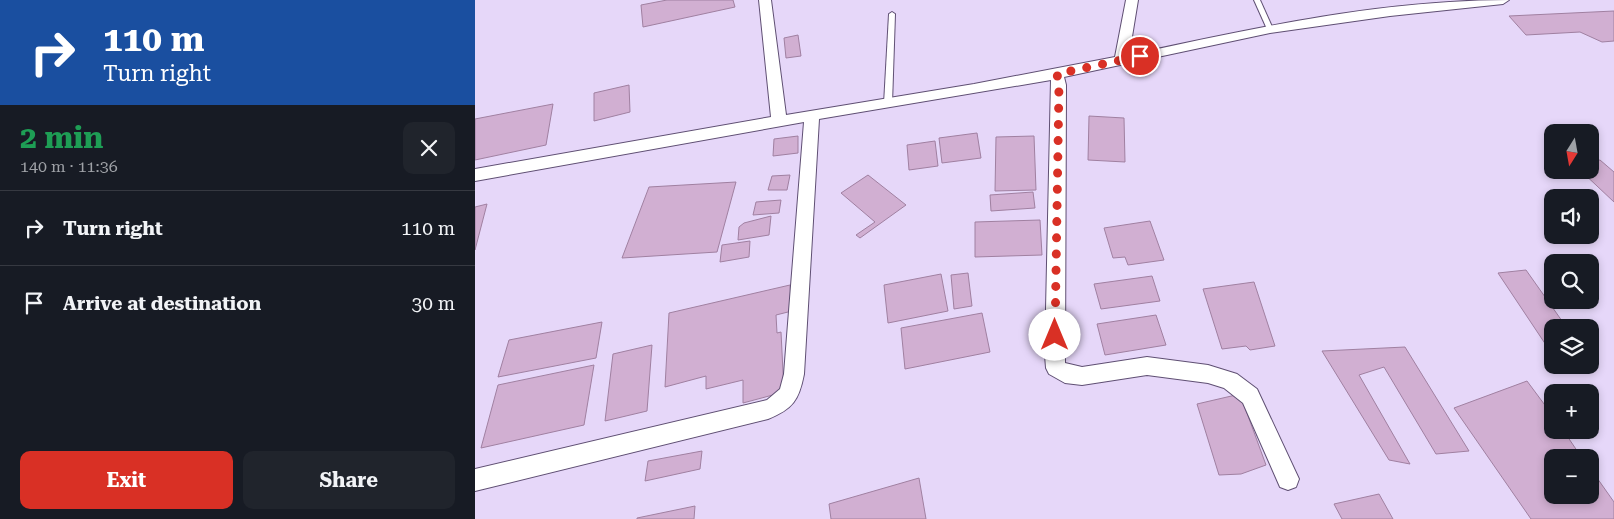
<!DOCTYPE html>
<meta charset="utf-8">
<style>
:root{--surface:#171b24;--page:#20242c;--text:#f1f3f6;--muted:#9ea1a6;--line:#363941;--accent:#d93025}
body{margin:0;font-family:"Roboto Serif",serif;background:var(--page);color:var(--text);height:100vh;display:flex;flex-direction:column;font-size:19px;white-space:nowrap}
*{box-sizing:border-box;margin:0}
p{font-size:16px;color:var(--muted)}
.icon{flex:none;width:28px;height:28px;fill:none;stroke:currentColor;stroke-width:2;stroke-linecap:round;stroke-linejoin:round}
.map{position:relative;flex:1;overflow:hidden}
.panel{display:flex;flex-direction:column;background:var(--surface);width:475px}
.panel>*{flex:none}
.banner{background:#1a4fa0;color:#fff;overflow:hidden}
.needle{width:32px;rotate:191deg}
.controls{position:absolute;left:1069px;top:124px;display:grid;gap:10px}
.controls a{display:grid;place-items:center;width:55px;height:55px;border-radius:10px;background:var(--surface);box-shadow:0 2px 8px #0003;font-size:25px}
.pin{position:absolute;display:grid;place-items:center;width:42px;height:42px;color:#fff;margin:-21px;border:2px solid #fff;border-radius:50%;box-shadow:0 1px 5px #0007}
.me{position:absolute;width:55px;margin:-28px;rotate:0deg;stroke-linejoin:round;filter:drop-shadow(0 0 4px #0008)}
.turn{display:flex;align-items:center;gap:18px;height:105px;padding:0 20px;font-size:22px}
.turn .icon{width:65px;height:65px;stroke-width:2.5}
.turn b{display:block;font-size:35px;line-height:42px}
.round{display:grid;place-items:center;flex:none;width:52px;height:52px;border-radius:10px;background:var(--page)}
.overview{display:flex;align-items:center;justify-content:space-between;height:85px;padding:0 20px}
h1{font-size:30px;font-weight:700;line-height:38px;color:#1e9e55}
.action{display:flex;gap:10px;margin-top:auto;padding:10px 20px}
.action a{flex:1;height:58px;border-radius:10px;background:var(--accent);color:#fff;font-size:20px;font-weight:700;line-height:58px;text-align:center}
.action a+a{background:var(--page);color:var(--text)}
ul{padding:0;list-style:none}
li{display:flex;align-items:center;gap:15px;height:75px;padding:0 20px;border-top:1px solid var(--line)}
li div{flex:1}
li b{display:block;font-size:19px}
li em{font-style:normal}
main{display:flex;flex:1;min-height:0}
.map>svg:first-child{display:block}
.building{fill:#d1afd2;stroke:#a080a1}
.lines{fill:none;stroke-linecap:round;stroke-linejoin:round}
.lane-casing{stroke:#5f4f73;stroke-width:2}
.street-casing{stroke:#5f4f73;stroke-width:2}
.lane{fill:#fff;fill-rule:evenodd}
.street{fill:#fff;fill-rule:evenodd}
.route{stroke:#d93025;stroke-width:9;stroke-dasharray:0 16.2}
</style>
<main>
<section class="panel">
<div class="banner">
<div class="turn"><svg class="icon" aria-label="right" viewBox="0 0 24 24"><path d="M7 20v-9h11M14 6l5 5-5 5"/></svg><div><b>110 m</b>Turn right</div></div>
</div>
<div class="overview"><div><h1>2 min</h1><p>140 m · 11:36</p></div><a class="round"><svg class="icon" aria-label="close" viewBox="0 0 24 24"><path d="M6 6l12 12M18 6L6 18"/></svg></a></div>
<ul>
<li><svg class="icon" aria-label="right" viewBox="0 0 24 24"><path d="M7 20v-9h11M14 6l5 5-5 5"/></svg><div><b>Turn right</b></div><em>110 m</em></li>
<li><svg class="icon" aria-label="arrive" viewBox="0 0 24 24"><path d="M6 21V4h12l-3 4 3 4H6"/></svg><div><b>Arrive at destination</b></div><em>30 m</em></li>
</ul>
<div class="action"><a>Exit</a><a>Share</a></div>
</section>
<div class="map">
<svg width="1139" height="519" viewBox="0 0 1139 519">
<rect width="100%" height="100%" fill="#e6d7f9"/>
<!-- building -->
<g class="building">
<path d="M 192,0 L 258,0 L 260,7 L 168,27 L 166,5 Z"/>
<path d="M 1139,11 L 1139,41 L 1127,42 L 1105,32 L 1051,35 L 1034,16 Z"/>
<path d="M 323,35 L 326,56 L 311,58 L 309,38 Z"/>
<path d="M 154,85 L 155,112 L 119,121 L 119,93 Z"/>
<path d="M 78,104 L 71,145 L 0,160 L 0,119 Z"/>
<path d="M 614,116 L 649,118 L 650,162 L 613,160 Z"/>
<path d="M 502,133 L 506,158 L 467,163 L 464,138 Z"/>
<path d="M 323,136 L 323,153 L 298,156 L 299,139 Z"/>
<path d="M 559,136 L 561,190 L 520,191 L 521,137 Z"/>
<path d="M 460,141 L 463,166 L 434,170 L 432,145 Z"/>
<path d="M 1125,160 L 1139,172 L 1139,202 L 1105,170 L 1115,170 L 1115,162 Z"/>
<path d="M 315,175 L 312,190 L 293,190 L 297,176 Z"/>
<path d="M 393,175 L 431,205 L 385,238 L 381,235 L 400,222 L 366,193 Z"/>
<path d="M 261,182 L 242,252 L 147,258 L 174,187 Z"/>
<path d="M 558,192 L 560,208 L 516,211 L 515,195 Z"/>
<path d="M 306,200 L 304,213 L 278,215 L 281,202 Z"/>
<path d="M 12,204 L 0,250 L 0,207 Z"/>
<path d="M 296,216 L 294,235 L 263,240 L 264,227 L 269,223 Z"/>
<path d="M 565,220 L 567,255 L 500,257 L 500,222 Z"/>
<path d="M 675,221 L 689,260 L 653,265 L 650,257 L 638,258 L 629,228 Z"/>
<path d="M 275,241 L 274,257 L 245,262 L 247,245 Z"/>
<path d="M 1051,270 L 1092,328 L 1078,328 L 1078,348 L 1073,348 L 1023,273 Z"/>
<path d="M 493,273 L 497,306 L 479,309 L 476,275 Z"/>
<path d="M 466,274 L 473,311 L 413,323 L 409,285 Z"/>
<path d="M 677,276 L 685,301 L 626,309 L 619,284 Z"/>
<path d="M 779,282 L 800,346 L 775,350 L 771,346 L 747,349 L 728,289 Z"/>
<path d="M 315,285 L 317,311 L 301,315 L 302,333 L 306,332 L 309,392 L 268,403 L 268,380 L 231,389 L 231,376 L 190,387 L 194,313 Z"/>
<path d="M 507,313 L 515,352 L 430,369 L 426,328 Z"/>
<path d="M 681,315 L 691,345 L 630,355 L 622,324 Z"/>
<path d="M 127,322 L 121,358 L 23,377 L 34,340 Z"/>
<path d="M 177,345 L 172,411 L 130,421 L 138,354 Z"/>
<path d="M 930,347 L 994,451 L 961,454 L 909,367 L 884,375 L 935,464 L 914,460 L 847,351 Z"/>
<path d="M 119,365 L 109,425 L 6,448 L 23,385 Z"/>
<path d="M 1052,381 L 1078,416 L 1078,430 L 1088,430 L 1107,458 L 1078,458 L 1078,495 L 1115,495 L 1115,468 L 1139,502 L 1139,519 L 1056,519 L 979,408 Z"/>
<path d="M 765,394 L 791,465 L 766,474 L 744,475 L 722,404 Z"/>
<path d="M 227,451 L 225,469 L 170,481 L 173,461 Z"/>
<path d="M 444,478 L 451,519 L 356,519 L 354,504 Z"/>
<path d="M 904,494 L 918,519 L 867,519 L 859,504 Z"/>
<path d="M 220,506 L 219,519 L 162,519 L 162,518 Z"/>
</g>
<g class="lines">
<!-- lane casing -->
<g class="lane-casing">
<g id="lane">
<path d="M 779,0 L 785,0 L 798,29 L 797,30 L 795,31 L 792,29 Z"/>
<path d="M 417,12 L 420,14 L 417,104 L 413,106 L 409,104 L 414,14 Z"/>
</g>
</g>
<!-- street casing -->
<g class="street-casing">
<path id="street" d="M 284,0 L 296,0 L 311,115 L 499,84 L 640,57 L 651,0 L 663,0 L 654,55 C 779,28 906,0 1034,0 L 1028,4 L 915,16 L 795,33 L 589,77 L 591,85 L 590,363 L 607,367 L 672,357 L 733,365 L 762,374 L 782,389 L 824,479 L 821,487 L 813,490 L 805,487 L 768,403 L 749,388 L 733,383 L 672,375 L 607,385 L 590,383 L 574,374 L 571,368 L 570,355 L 576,80 L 344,119 L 329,374 C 324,400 318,409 293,419 L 0,491 L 0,469 L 292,400 L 305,389 L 309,374 L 329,122 L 0,181 L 0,169 L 296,117 Z"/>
</g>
<!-- lane -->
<use href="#lane" class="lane"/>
<!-- street -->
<use href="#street" class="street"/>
</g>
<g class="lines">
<!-- route -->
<path class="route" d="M 580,335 L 584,85 L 582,74 L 665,56"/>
</g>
</svg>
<div class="controls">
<a><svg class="needle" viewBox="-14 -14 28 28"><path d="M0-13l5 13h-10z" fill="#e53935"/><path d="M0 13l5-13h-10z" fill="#9ea1a6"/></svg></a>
<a><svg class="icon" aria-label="sound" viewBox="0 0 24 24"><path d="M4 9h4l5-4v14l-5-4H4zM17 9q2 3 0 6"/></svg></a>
<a><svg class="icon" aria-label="search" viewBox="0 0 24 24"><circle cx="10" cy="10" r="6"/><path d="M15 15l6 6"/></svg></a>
<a><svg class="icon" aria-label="layers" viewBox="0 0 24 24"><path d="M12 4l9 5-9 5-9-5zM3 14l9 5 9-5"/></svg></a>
<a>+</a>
<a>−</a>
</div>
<div class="pin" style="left:665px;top:56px;background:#d93025"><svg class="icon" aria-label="arrive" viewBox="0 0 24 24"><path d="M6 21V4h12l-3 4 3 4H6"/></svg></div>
<svg class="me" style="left:580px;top:335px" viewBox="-20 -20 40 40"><circle r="19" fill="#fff"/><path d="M0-13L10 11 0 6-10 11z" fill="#d93025"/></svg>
</div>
</main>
